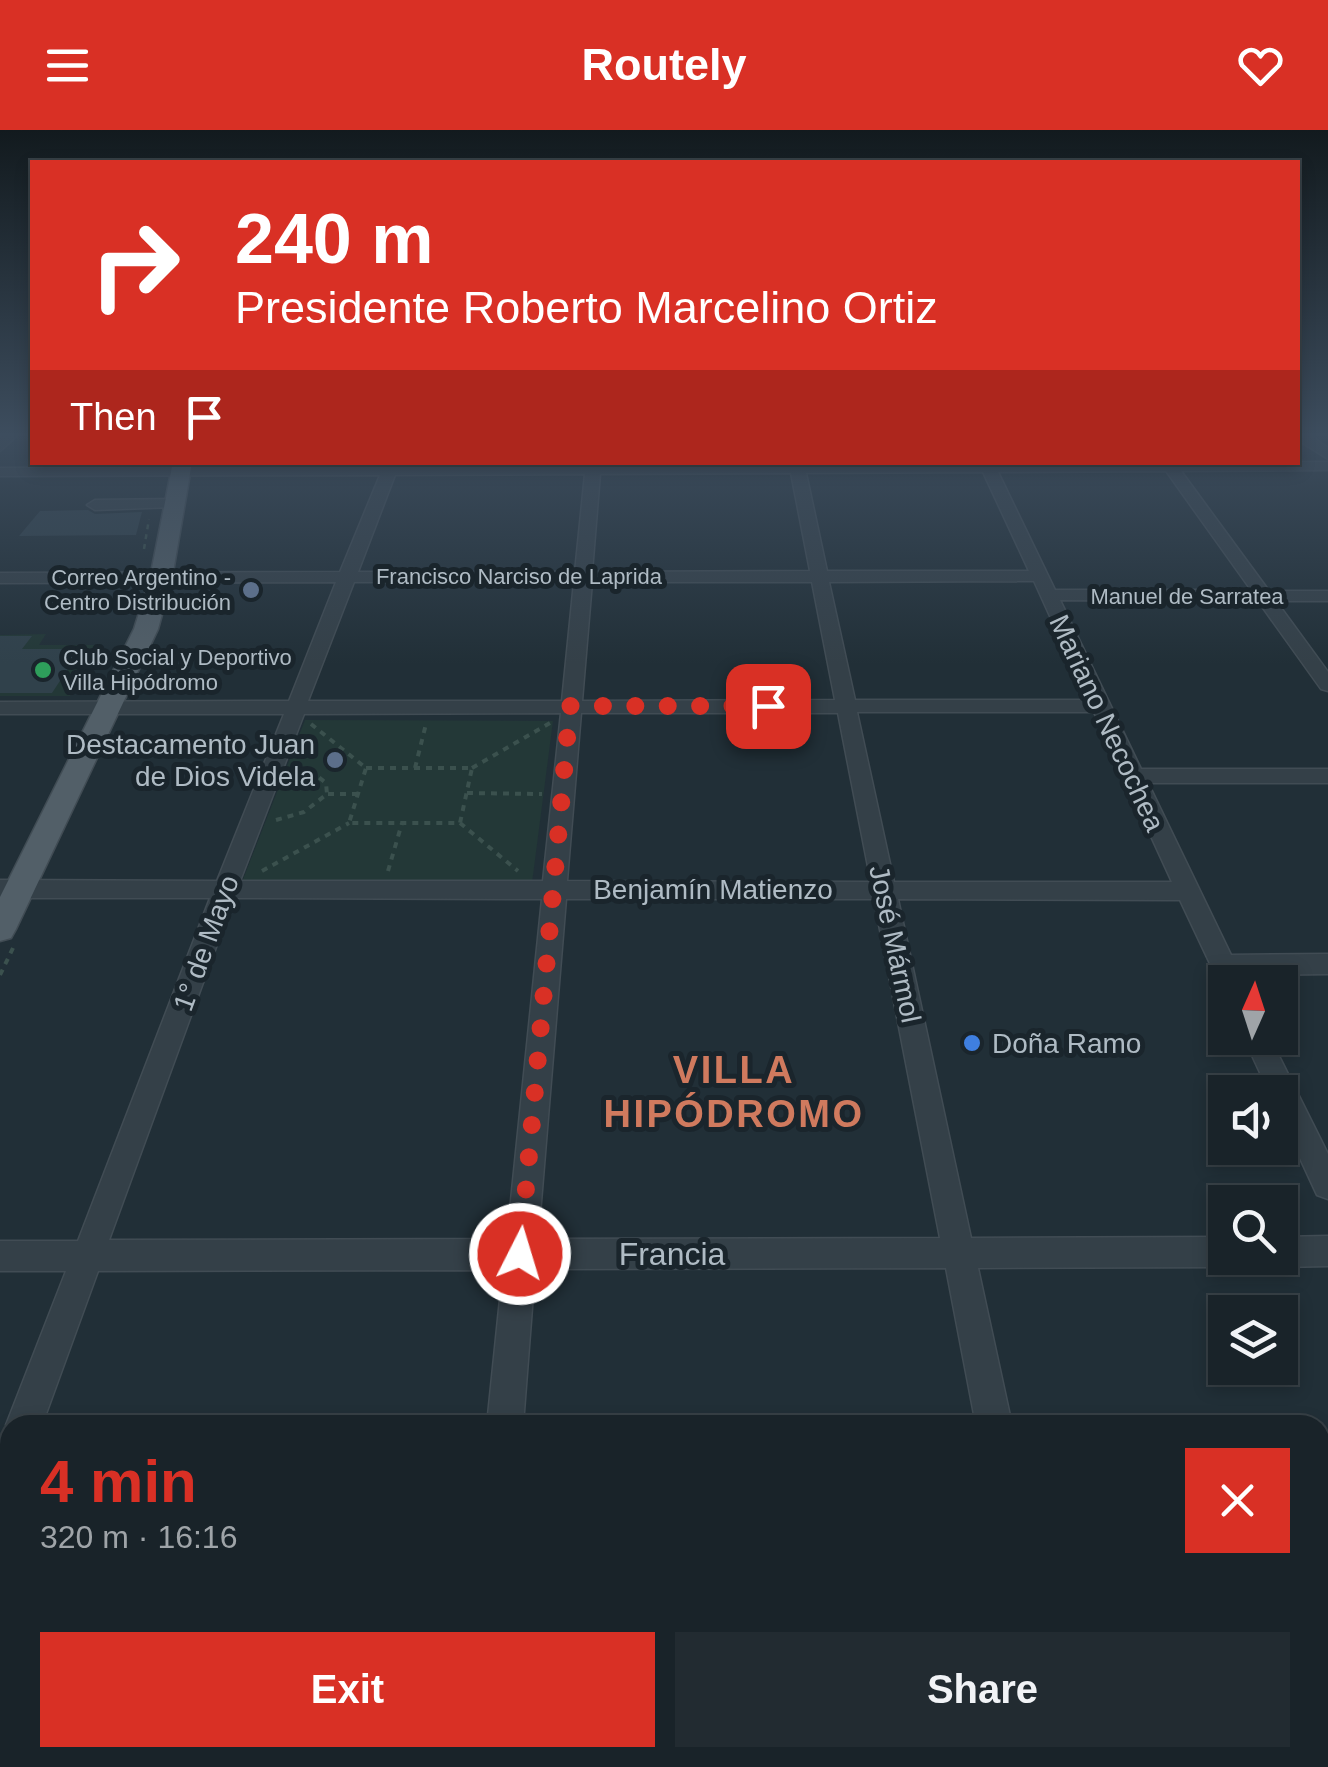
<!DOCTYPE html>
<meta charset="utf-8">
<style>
:root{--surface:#192329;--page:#222b31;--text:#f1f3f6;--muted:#9fa4a8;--line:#374046;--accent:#d93025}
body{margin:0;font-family:Arial,sans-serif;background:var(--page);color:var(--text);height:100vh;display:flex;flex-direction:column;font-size:38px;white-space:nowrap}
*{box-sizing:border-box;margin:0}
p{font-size:32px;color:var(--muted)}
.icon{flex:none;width:55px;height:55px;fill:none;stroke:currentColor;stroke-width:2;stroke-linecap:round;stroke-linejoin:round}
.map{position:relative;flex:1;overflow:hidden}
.drawer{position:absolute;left:0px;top:1285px;width:1330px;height:352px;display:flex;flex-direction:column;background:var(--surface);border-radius:30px 30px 0 0;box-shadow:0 5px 15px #0003,0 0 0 2px var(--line)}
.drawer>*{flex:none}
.hud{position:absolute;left:30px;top:30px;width:1270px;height:305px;border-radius:0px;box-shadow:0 5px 15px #0003,0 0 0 2px var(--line);background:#d93025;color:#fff;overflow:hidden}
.needle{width:65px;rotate:3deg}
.controls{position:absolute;left:1208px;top:835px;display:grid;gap:20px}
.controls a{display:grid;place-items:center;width:90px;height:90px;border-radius:0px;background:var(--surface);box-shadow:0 5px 15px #0003,0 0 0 2px var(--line);font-size:50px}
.pin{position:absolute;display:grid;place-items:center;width:85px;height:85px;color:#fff;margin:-42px;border-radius:20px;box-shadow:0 5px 15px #0006}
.me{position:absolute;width:110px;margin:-55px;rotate:5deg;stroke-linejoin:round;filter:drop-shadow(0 0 8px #0008)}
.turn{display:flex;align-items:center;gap:35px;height:210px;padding:0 40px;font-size:45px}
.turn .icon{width:130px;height:130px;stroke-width:2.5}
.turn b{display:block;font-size:70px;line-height:85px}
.then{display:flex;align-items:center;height:95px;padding:0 40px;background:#0003;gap:20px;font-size:38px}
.round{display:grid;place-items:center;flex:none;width:105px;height:105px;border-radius:0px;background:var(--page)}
.head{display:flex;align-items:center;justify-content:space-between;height:170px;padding:0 40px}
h1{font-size:60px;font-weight:800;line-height:75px;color:var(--accent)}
.action{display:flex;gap:20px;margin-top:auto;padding:20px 40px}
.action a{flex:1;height:115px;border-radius:0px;background:var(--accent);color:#fff;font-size:40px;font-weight:800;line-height:115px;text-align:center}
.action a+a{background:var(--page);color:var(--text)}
header{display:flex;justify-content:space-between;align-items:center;height:130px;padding:0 40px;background:var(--accent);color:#fff;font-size:45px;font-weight:800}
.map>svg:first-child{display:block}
.green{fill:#233837}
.building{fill:#30414b}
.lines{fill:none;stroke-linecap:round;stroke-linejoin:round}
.minor-casing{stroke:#414c54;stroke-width:3}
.major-casing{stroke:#414c54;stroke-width:3}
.path-far1{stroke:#3b514e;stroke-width:2.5;stroke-dasharray:5 5;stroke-linecap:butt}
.path{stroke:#3b514e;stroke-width:4;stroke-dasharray:6 6;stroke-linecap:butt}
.minor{fill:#344048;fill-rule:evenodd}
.major{fill:#525f68;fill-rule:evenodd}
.route{stroke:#d93025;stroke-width:18;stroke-dasharray:0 32.4}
.service-dot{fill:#5c6f8a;stroke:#1a252c;stroke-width:4}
.leisure-dot{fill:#2e9e5b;stroke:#1a252c;stroke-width:4}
.shop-dot{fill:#3f7fe0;stroke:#1a252c;stroke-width:4}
.labels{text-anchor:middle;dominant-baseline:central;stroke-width:10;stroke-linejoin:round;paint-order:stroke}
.far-street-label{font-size:22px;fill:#afbbc4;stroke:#1a252c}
.far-poi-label{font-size:22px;fill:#afbbc4;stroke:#1a252c;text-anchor:end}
.street-label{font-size:28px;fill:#afbbc4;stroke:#1a252c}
.poi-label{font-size:28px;fill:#afbbc4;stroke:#1a252c;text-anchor:end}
.near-street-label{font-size:32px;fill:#afbbc4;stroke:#1a252c}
.district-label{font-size:38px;font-weight:bold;letter-spacing:2.5px;fill:#d07a5e;stroke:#1a252c}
</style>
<header><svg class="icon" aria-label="menu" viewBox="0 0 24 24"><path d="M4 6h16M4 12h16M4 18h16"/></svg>Routely<svg class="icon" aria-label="heart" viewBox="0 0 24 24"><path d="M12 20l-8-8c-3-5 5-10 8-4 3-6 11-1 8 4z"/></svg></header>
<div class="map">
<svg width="1328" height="1637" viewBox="0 0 1328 1637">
<rect width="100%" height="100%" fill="#212f37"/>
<!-- green -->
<g class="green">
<path d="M 46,504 L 39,515 L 101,515 L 70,566 L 0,566 L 0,505 Z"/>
<path d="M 305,590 L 553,591 L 532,753 L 242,752 Z"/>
</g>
<!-- building -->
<g class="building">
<path d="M 88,380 L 95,384 L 142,382 L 136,405 L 19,406 L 40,381 Z"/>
<path d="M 0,506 L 32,506 L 22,519 L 81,519 L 52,563 L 0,563 Z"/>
</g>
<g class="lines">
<!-- minor casing -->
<g class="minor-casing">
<g id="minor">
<path d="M 4,304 L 19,304 L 0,321 L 0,309 Z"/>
<path d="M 1298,304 L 1309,304 L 1328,318 L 1328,329 L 1298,310 Z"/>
<path d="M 384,332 L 399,332 L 398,336 L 1328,332 L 1328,340 L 1181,341 L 1269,461 L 1328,461 L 1328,471 L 1276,471 L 1328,542 L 1328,561 L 1321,559 L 1258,471 L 1060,470 L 1141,639 L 1328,639 L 1328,653 L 1148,653 L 1231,825 L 1328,824 L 1328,844 L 1240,845 L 1244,852 L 1225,852 L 1225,860 L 1222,859 L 1180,770 L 898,769 L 971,1108 L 1225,1107 L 1225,1128 L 1238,1128 L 1236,1133 L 1225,1137 L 978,1138 L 1012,1295 L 976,1295 L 946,1138 L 535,1139 L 523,1295 L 487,1295 L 503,1140 L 98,1141 L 42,1295 L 10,1295 L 10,1304 L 6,1295 L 66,1141 L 0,1141 L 0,1111 L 78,1111 L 210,768 L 0,768 L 0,750 L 217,751 L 284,584 L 0,584 L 0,572 L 289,571 L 336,452 L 0,453 L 0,443 L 340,442 L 380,345 L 0,346 L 0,338 L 383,336 ZM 1166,341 L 1251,460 L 1055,460 L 998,342 ZM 983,342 L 1029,441 L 827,441 L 806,343 ZM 791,343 L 810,441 L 592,442 L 600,344 ZM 585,344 L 575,442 L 358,442 L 395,345 ZM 1034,451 L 1088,570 L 855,570 L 829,452 ZM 354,452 L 574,452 L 562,571 L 308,571 ZM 592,452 L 812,452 L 835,570 L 582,571 ZM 857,582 L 1094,582 L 1172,752 L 894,752 ZM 561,583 L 543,751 L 240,751 L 304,584 ZM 581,583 L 838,583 L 871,752 L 567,751 ZM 234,768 L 542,769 L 507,1109 L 109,1110 ZM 566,769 L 874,769 L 940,1108 L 538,1109 Z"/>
<path d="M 179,369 L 179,375 L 174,377 L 95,380 L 87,375 L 95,370 Z"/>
<path d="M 1244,908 L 1270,908 L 1328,1024 L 1328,1069 L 1317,1065 L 1280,985 L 1280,962 L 1269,962 Z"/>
<path d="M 1328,1106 L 1328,1136 L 1280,1137 L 1267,1128 L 1280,1128 L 1280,1107 Z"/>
<path d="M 10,1313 L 10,1370 L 0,1374 L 0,1317 Z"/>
<path d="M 1328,1520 L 1328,1560 L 1320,1561 L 1320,1521 Z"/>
<path d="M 10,1590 L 10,1628 L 21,1628 L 0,1633 L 0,1591 Z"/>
<path d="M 1320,1610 L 1328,1613 L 1328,1637 L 1295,1637 L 1292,1628 L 1320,1628 Z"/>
<path d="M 292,1628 L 334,1628 L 333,1637 L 291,1637 Z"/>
<path d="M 623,1628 L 665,1628 L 666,1637 L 624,1637 Z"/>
<path d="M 961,1628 L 1003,1628 L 1005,1637 L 963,1637 Z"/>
</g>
</g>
<!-- major casing -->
<g class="major-casing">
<path id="major" d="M 173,332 L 192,332 L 172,448 L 158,499 L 16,799 L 11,808 L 0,811 L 0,767 L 134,499 L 150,448 Z"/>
</g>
<!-- path-far1 -->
<path class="path-far1" d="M 144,419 L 149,389"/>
<!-- path -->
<g class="path">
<path d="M 311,594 L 366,638"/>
<path d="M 366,638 L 472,638 L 460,693 L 349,693 Z"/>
<path d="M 415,638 L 426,594"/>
<path d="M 472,638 L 550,593"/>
<path d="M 467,663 L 542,664"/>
<path d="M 328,664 L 358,664"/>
<path d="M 276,690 L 304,682 L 327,664 L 326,653 L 316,645 L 290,642"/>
<path d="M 460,693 L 518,741"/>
<path d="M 262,741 L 349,693"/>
<path d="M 388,741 L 402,693"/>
<path d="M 0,845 L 13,818"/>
</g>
<!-- minor -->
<use href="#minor" class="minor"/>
<!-- major -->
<use href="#major" class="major"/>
</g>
<!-- sky -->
<linearGradient id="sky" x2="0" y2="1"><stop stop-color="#121a1e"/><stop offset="0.57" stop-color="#3d4d5e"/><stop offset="1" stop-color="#3d4d5e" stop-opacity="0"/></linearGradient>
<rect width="1328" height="534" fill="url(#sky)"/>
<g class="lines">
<!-- route -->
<path class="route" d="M 520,1124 L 570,576 L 768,576"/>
</g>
<!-- markers -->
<g class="service-dot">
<circle cx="251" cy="460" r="10"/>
<circle cx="335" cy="630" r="10"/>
</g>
<circle class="leisure-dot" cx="43" cy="540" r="10"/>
<circle class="shop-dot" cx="972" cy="913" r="10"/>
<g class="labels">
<!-- far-street labels -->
<g class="far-street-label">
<text x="519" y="446">Francisco Narciso de Laprida</text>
<text x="1187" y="466">Manuel de Sarratea</text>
</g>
<!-- far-poi labels -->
<g class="far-poi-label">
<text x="231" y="447">Correo Argentino -<tspan x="231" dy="25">Centro Distribución</tspan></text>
<text x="63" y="527" text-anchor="start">Club Social y Deportivo<tspan x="63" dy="25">Villa Hipódromo</tspan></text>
</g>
<!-- street labels -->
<g class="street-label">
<text transform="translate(1107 593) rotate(65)">Mariano Necochea</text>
<text x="713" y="759">Benjamín Matienzo</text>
<text transform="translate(206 813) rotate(-70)">1° de Mayo</text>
<text transform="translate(895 814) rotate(78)">José Mármol</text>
</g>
<!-- poi labels -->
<g class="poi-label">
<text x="315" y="614">Destacamento Juan<tspan x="315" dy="32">de Dios Videla</tspan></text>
<text x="992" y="913" text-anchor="start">Doña Ramo</text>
</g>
<!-- near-street labels -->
<g class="near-street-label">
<text x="672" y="1124">Francia</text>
</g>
<!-- district labels -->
<g class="district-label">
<text x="734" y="940">VILLA<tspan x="734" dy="44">HIPÓDROMO</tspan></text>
</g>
</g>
</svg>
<div class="controls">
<a><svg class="needle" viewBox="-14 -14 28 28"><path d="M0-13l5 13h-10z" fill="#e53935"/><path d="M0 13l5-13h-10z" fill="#9fa4a8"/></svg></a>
<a><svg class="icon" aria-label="sound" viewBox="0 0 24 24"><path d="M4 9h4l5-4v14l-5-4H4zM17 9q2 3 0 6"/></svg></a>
<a><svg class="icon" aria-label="search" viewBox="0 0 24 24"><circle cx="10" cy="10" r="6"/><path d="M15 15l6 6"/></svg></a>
<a><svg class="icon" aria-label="layers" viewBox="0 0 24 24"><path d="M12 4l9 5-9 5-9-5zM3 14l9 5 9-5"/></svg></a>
</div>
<div class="pin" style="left:768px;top:576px;background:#d93025"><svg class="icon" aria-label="arrive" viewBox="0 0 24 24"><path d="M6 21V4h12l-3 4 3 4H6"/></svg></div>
<svg class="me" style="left:520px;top:1124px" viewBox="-20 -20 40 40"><circle r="17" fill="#d93025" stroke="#fff" stroke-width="3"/><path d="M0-11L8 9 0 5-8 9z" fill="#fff"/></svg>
<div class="hud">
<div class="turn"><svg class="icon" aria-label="right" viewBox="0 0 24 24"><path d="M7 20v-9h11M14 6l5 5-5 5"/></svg><div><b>240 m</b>Presidente Roberto Marcelino Ortiz</div></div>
<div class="then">Then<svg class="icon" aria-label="arrive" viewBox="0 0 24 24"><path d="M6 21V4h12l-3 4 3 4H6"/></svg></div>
</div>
<section class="drawer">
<div class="head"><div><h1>4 min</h1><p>320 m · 16:16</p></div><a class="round" style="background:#d93025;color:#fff"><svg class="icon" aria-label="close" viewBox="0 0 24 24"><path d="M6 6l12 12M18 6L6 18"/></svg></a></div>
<div class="action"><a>Exit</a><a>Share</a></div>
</section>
</div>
